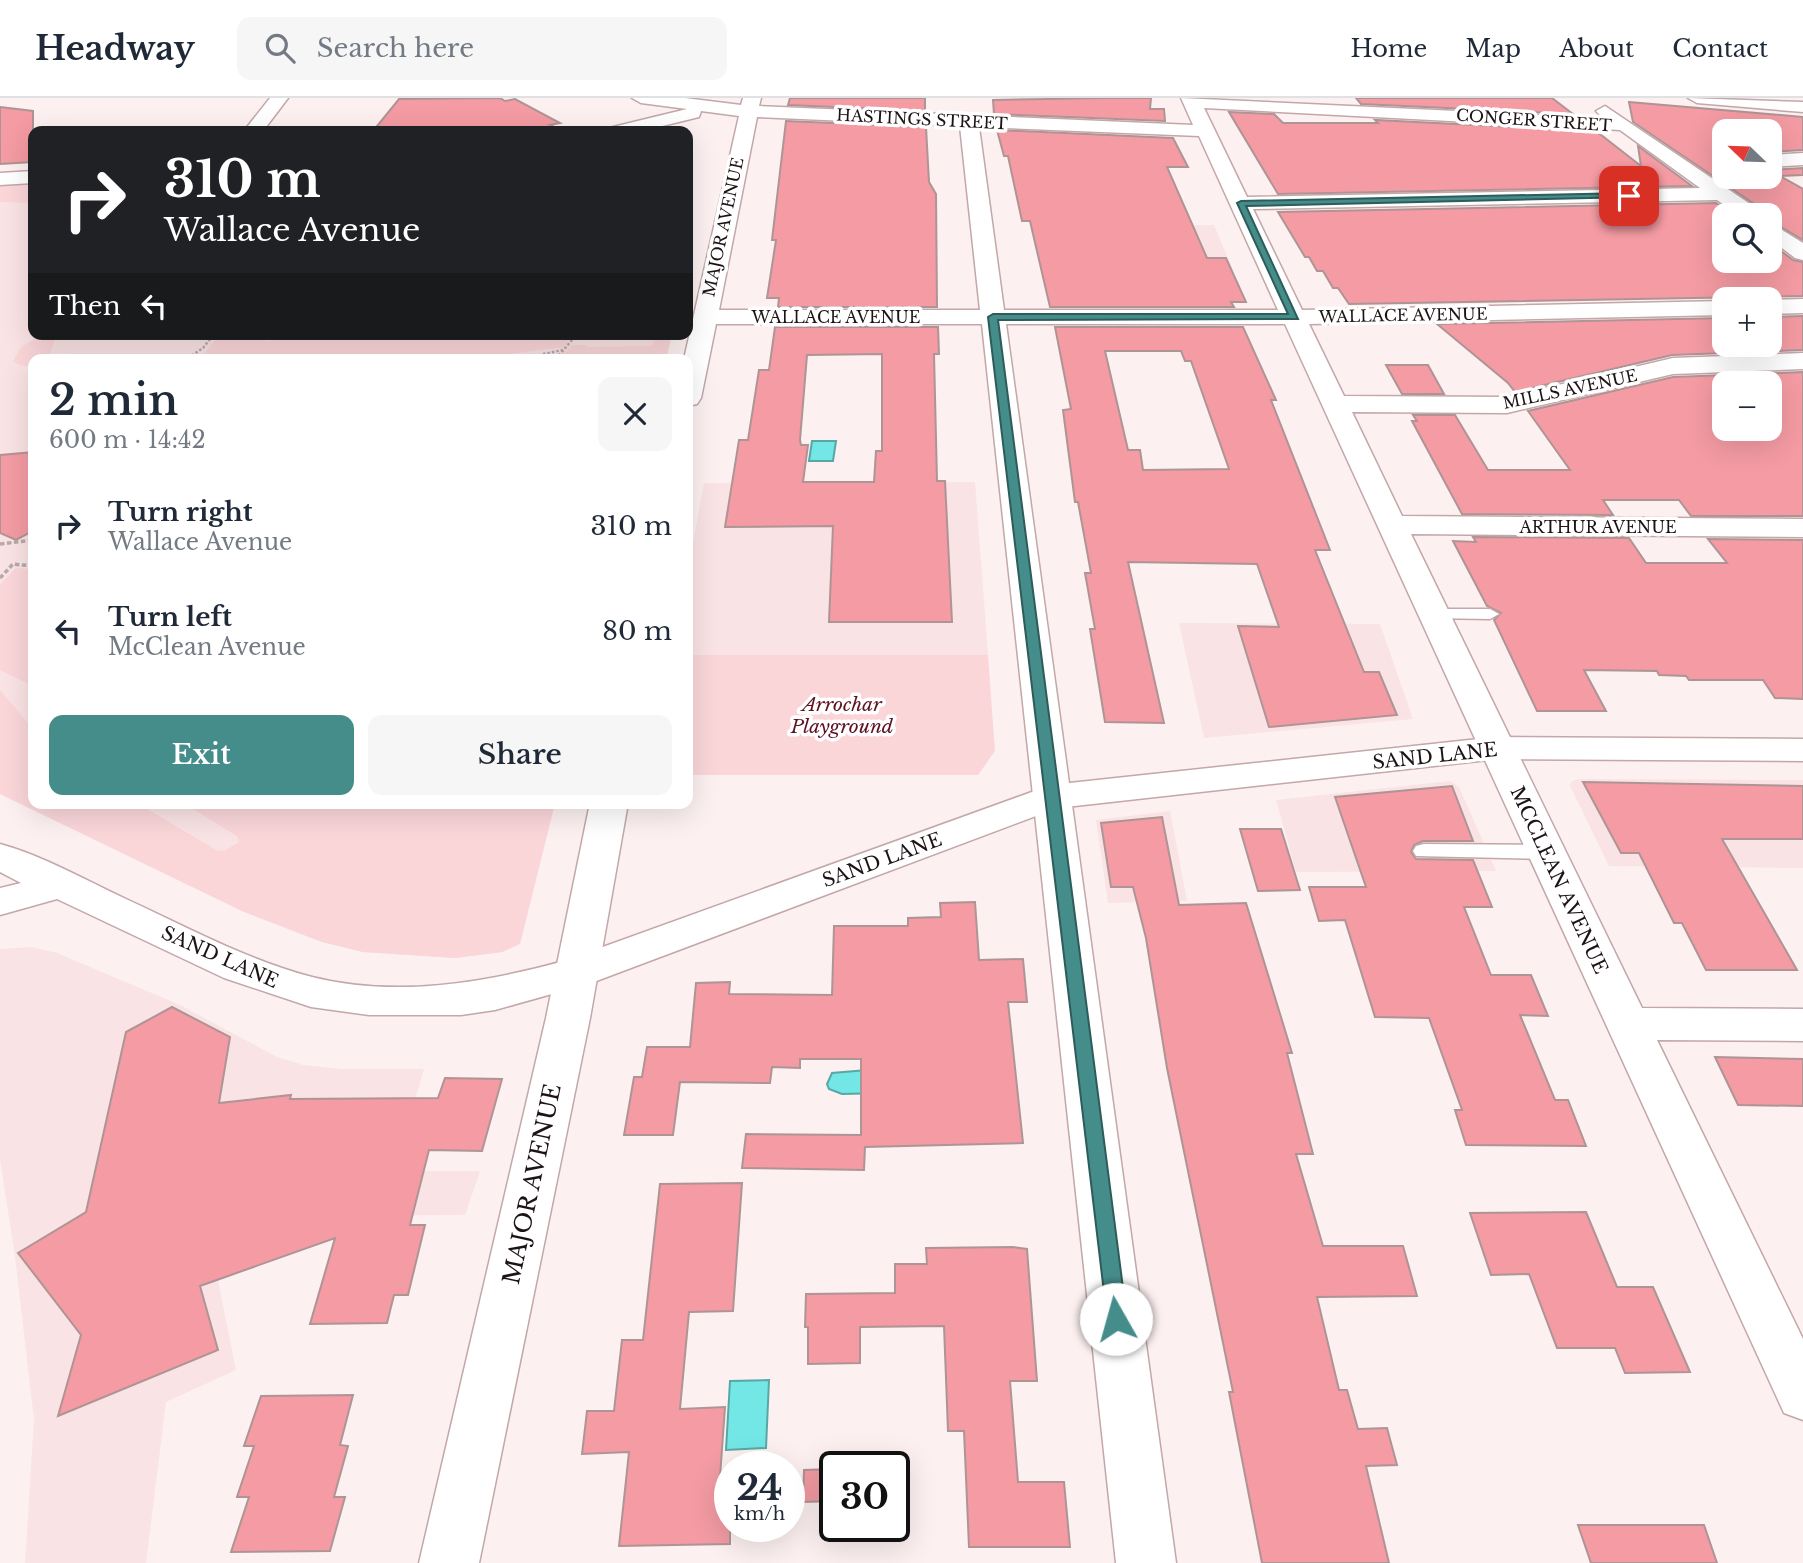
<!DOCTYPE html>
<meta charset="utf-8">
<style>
:root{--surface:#fff;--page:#f6f6f7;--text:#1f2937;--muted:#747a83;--line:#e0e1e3;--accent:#458d8b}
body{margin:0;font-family:"Libre Baskerville",serif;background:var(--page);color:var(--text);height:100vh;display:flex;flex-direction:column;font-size:26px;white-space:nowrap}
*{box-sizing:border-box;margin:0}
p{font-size:23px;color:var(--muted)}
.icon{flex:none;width:38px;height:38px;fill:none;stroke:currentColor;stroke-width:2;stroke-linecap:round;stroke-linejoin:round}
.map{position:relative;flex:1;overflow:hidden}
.details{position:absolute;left:28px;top:256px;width:665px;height:455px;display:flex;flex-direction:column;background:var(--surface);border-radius:14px;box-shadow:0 7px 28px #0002}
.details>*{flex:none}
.banner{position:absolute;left:28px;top:28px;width:665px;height:214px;border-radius:14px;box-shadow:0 7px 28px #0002;background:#202124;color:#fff;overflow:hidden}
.needle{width:46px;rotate:293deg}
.buttons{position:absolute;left:1712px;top:21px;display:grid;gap:14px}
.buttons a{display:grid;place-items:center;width:70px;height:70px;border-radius:14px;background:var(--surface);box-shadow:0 7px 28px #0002;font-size:35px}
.speed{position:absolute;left:714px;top:1353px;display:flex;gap:14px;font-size:35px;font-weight:700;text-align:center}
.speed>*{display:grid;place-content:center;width:91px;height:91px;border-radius:50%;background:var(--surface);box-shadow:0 7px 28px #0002;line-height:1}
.speed small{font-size:18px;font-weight:400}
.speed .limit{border:4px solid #111;border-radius:10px;background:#fff;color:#111}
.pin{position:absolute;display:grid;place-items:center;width:60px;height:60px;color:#fff;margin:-30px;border-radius:14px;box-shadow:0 4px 10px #0006}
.me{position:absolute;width:77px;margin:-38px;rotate:353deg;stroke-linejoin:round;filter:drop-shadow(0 0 5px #0008)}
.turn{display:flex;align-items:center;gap:24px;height:147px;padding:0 21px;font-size:32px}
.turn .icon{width:91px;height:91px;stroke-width:2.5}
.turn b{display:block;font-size:49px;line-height:60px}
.then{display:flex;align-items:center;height:66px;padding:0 21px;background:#0003;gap:14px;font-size:26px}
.round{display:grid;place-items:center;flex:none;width:74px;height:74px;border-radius:14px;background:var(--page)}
.headline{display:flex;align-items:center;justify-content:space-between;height:119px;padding:0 21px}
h1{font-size:42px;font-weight:600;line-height:52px}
.primary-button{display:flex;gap:14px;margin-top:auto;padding:14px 21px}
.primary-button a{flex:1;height:80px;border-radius:14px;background:var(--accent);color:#fff;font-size:28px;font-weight:600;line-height:80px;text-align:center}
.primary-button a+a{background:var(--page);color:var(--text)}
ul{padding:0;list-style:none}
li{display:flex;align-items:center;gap:21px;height:105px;padding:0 21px}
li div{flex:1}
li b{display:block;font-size:26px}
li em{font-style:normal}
header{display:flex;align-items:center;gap:42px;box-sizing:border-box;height:98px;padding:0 35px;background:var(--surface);border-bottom:2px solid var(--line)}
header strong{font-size:33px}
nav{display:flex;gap:38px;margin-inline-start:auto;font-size:24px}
.search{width:490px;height:63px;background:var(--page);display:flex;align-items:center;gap:18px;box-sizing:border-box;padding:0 24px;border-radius:14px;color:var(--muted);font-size:26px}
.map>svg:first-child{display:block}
.built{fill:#fae3e4}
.green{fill:#fad6d9}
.water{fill:#72e7e5;stroke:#58a7a6;stroke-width:2}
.building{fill:#f49ba3;stroke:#af9495;stroke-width:2;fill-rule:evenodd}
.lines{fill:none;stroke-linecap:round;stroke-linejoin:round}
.service-casing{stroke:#c3a7a9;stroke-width:3}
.minor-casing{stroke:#c3a7a9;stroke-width:3}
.tertiary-casing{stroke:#c3a7a9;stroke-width:3}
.path-far1{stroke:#b6aaab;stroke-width:2.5;stroke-dasharray:2.5 2;stroke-linecap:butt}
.path{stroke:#b6aaab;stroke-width:3.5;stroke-dasharray:4.5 2.5;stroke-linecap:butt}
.service{fill:#fff;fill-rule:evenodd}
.minor{fill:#fff;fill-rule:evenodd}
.tertiary{fill:#fff;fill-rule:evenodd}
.route{fill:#458d8b;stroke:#2d5c5a;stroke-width:2}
.labels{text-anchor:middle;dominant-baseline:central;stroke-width:7;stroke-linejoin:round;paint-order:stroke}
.far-street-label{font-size:16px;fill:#1d1314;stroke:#fff}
.park-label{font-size:19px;font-style:italic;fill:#5f1122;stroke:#fff}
.street-label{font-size:19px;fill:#1d1314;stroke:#fff}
.near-street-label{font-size:23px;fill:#1d1314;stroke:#fff}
</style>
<header>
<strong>Headway</strong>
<div class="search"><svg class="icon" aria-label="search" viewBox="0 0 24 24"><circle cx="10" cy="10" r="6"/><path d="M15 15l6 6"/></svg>Search here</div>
<nav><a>Home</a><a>Map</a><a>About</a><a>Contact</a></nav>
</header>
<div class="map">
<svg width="1803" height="1465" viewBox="0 0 1803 1465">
<rect width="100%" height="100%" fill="#fcf0f0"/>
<!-- built -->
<g class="built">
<path d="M 33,85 L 33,236 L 672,236 L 666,261 L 33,261 L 33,705 L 555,705 L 520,846 L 502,854 L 455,860 L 363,854 L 322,844 L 242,813 L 0,696 L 0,87 Z"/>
<path d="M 1214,127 L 1233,172 L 1121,172 L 1110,128 Z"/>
<path d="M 975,384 L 988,557 L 688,557 L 688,473 L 704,385 Z"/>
<path d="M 1179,525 L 1380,526 L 1413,621 L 1204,640 Z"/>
<path d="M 1579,681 L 1803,682 L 1803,770 L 1609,768 L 1570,688 L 1572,683 Z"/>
<path d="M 1450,683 L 1459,689 L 1496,773 L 1296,774 L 1276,702 Z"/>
<path d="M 1170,713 L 1187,803 L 1108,805 L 1096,722 Z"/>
<path d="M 32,849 L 57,855 L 180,907 L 277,959 L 303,967 L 342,971 L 424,971 L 394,1073 L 480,1073 L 465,1117 L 205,1118 L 236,1272 L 166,1304 L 146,1465 L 25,1465 L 34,1322 L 15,1158 L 0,1062 L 0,851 Z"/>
</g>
<!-- green -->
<g class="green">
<path d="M 33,85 L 33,105 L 0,104 L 0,87 Z"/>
<path d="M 43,236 L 57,236 L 48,261 L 33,261 L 33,269 L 19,267 L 13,263 L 21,249 Z"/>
<path d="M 296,236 L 574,236 L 564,249 L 491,258 L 491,261 L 200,261 L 217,240 L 247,237 L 268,243 Z"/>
<path d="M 654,241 L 671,241 L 666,261 L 558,261 L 572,247 L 587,247 L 587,249 L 652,248 Z"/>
<path d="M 16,470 L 33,471 L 33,588 L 0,572 L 0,487 Z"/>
<path d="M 688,557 L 988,557 L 995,653 L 978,677 L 688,677 Z"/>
<path d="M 0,592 L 33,631 L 33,705 L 137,705 L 216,752 L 224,753 L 239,744 L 237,738 L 183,705 L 555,705 L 520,846 L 502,854 L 455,860 L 363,854 L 322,844 L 242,813 L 0,696 Z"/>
</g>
<!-- water -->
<g class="water">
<path d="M 812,343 L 836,343 L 833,363 L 809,363 Z"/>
<path d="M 879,971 L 883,995 L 842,996 L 829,991 L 827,986 L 832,975 Z"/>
<path d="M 769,1282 L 766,1350 L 726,1352 L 730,1283 Z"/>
</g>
<!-- building -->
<g class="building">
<path d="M 500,0 L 505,3 L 515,1 L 560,25 L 550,27 L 562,33 L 373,33 L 399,1 Z"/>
<path d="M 790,0 L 925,0 L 925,13 L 788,7 Z"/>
<path d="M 1102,0 L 1151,0 L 1150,11 L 1164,11 L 1165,23 L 994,16 L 993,2 Z"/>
<path d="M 1356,0 L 1552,0 L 1573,16 L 1361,6 Z"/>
<path d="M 1629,4 L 1803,19 L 1803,52 L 1769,54 L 1769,33 L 1724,33 L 1724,79 L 1769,79 L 1769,72 L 1803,70 L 1803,77 L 1780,78 L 1803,91 L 1803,142 L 1769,122 L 1769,117 L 1763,117 L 1760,110 L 1633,24 Z"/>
<path d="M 0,9 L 33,13 L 33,64 L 0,66 Z"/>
<path d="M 1229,14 L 1274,16 L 1283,25 L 1378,25 L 1375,22 L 1596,33 L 1641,68 L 1638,48 L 1692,88 L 1278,96 Z"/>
<path d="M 786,23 L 926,29 L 929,84 L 936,96 L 937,209 L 778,209 L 779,200 L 767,200 L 776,142 L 772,142 Z"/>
<path d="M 997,32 L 1173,40 L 1188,69 L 1167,69 L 1207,160 L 1226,160 L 1246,204 L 1231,204 L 1234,209 L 1050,209 L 1030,123 L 1022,123 L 1008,58 L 1004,58 Z"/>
<path d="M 1716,105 L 1734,117 L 1724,117 L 1724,163 L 1769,163 L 1769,144 L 1793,162 L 1803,164 L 1803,198 L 1349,206 L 1338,190 L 1333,190 L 1323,173 L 1317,173 L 1309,159 L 1305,159 L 1278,114 Z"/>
<path d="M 1803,218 L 1803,252 L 1672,257 L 1515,294 L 1508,285 L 1437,226 L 1724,220 L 1724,247 L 1769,247 L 1769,219 Z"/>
<path d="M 775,229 L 938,229 L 939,256 L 934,256 L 937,383 L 945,383 L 952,524 L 829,524 L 833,428 L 725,429 L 739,342 L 748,342 L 759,272 L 769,272 ZM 882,256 L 882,353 L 876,353 L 874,384 L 803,384 L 808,347 L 801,347 L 800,342 L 807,257 Z"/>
<path d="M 1055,229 L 1243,229 L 1276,302 L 1271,302 L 1330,452 L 1315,452 L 1364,574 L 1379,574 L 1397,617 L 1269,629 L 1238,528 L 1279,529 L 1257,466 L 1128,464 L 1164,625 L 1105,624 L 1090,531 L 1095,531 L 1085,475 L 1091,475 L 1078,404 L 1075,404 L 1063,312 L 1071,311 ZM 1105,253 L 1181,253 L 1185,263 L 1191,263 L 1229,371 L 1143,372 L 1140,352 L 1128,352 Z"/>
<path d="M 1386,267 L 1428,267 L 1444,296 L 1402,296 Z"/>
<path d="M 1803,274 L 1803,418 L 1691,418 L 1679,402 L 1603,402 L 1613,417 L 1462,416 L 1412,323 L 1417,323 L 1413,317 L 1455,317 L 1488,372 L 1570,372 L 1528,313 L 1673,279 ZM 1724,285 L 1769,285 L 1769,331 L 1724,331 Z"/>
<path d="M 33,354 L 33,433 L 16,442 L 0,435 L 0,357 Z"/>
<path d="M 1473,439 L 1629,440 L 1646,465 L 1727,465 L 1708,441 L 1803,442 L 1803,601 L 1775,600 L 1763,582 L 1689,582 L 1686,578 L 1659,577 L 1657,573 L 1584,572 L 1606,613 L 1537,613 L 1494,522 L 1501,515 L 1487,508 L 1453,443 L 1476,444 Z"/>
<path d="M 1583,684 L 1803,688 L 1803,741 L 1722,741 L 1797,872 L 1706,872 L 1682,825 L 1674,825 L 1639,755 L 1621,755 Z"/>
<path d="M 1452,688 L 1473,743 L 1423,743 L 1414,747 L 1411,754 L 1416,761 L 1473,762 L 1492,809 L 1464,809 L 1491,877 L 1531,877 L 1548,918 L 1520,917 L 1555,1002 L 1568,1002 L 1586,1048 L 1466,1047 L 1455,1012 L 1462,1012 L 1429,920 L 1375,919 L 1345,822 L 1319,823 L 1309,789 L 1366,789 L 1335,699 Z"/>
<path d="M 1162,719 L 1179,807 L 1246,805 L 1292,955 L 1287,955 L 1313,1056 L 1296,1056 L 1323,1148 L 1403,1148 L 1417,1198 L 1317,1199 L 1339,1292 L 1347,1292 L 1358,1331 L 1387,1330 L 1397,1367 L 1366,1368 L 1389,1465 L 1262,1465 L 1229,1294 L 1233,1294 L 1167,970 L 1146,840 L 1133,789 L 1111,789 L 1101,725 Z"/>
<path d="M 1240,731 L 1281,731 L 1300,792 L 1258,793 Z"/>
<path d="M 975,804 L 979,862 L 1023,861 L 1027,904 L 1008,904 L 1023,1045 L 865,1049 L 864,1072 L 742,1070 L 746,1036 L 861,1037 L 861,961 L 800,961 L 800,970 L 772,969 L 770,985 L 680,984 L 673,1037 L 624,1037 L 634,979 L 642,979 L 647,949 L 690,949 L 696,885 L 730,884 L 729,896 L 832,897 L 834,828 L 908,828 L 908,820 L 941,819 L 940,805 Z"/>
<path d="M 172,909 L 230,939 L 219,1005 L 291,997 L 290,1001 L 438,1000 L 445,980 L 502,981 L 482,1053 L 429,1052 L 410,1127 L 425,1127 L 408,1197 L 394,1197 L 387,1225 L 310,1226 L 335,1140 L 200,1188 L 218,1252 L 58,1318 L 81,1237 L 18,1155 L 86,1114 L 126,934 Z"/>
<path d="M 1715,959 L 1803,961 L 1803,1008 L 1738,1007 Z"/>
<path d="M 742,1085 L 733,1213 L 689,1214 L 680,1311 L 725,1309 L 720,1379 L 730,1379 L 730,1446 L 619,1448 L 629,1354 L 582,1356 L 587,1313 L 614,1313 L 622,1242 L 643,1242 L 660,1086 Z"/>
<path d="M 1586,1114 L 1617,1189 L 1653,1189 L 1690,1274 L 1625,1275 L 1615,1250 L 1557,1250 L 1529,1176 L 1491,1177 L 1470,1115 Z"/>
<path d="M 1013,1149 L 1027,1151 L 1037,1283 L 1010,1283 L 1018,1384 L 1064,1384 L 1070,1449 L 969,1449 L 964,1333 L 948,1333 L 944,1228 L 860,1229 L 860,1265 L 808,1266 L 808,1229 L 805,1229 L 806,1196 L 895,1195 L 895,1166 L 927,1166 L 926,1150 Z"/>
<path d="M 353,1297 L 340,1347 L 348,1348 L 334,1399 L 345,1399 L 330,1453 L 231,1454 L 249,1399 L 237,1399 L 254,1348 L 244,1348 L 261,1298 Z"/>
<path d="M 835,1371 L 835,1403 L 803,1404 L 804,1372 Z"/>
<path d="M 1578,1427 L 1704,1427 L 1717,1465 L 1591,1465 Z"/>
</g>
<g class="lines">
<!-- service casing -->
<g class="service-casing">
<g id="service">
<path d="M 1434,511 L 1490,511 L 1499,516 L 1490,521 L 1428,520 L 1425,516 L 1428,512 Z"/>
<path d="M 1424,746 L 1545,747 L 1556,754 L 1545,761 L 1416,758 L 1413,753 L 1416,748 Z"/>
</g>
</g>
<!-- minor casing -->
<g class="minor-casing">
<g id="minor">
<path d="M 270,0 L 288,0 L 263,33 L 244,33 Z"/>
<path d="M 632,0 L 685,0 L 741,7 L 743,0 L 761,0 L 759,8 L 1193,27 L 1181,0 L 1603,20 L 1596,13 L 1605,8 L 1759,112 L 1761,117 L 1738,117 L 1717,102 L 1253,111 L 1302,212 L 1724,203 L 1724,217 L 1309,226 L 1344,298 L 1507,299 L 1673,260 L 1803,255 L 1803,271 L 1673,276 L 1507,315 L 1352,314 L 1402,418 L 1803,421 L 1803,439 L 1411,436 L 1642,910 L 1803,911 L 1803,943 L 1657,942 L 1803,1241 L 1803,1322 L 1784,1315 L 1285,226 L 1006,226 L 1176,1465 L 1116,1465 L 982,226 L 716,226 L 701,300 L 697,306 L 688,308 L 688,261 L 684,261 L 739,18 L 701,13 L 699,19 L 642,33 L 611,33 L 613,29 L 687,11 L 641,5 ZM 1204,10 L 1620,32 L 1700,90 L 1247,99 ZM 757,19 L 960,28 L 980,212 L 719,212 ZM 979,29 L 1199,38 L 1278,212 L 1004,212 Z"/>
<path d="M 1688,0 L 1803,4 L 1803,14 L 1697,5 Z"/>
<path d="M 1803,55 L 1803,67 L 1769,69 L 1769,57 Z"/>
<path d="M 33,73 L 33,85 L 0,87 L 0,75 Z"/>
<path d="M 1769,124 L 1803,145 L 1803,162 L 1795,160 L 1769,140 Z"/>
<path d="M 1803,201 L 1803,215 L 1769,216 L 1769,202 Z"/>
<path d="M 590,705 L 628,705 L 590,920 L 479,1465 L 419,1465 L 546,920 Z"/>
</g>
</g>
<!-- tertiary casing -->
<g class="tertiary-casing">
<path id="tertiary" d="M 1497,639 L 1803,641 L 1803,663 L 1497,661 L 1057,710 L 591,885 L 495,912 L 461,917 L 369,917 L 311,909 L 224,880 L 57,801 L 0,817 L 0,790 L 21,785 L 0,774 L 0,746 C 44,758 85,782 126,801 C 187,829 247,862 312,879 C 395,900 484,885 564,863 L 1051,687 Z"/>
</g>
<!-- path-far1 -->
<g class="path-far1">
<path d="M 262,236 L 282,236"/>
<path d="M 638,236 L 668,239"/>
<path d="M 214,237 L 228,236"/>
<path d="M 543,256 L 563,252"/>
<path d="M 188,260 L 203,250 L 214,236"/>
<path d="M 556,261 L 577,236"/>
</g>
<!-- path -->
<g class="path">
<path d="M 0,446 L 33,442"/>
<path d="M 0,480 L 13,466 L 33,468"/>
</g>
<!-- service -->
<use href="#service" class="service"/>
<!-- minor -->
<use href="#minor" class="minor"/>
<!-- tertiary -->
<use href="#tertiary" class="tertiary"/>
</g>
<!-- route -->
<path class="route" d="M 1629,95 L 1632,99 L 1246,108 L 1298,221 L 998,222 L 1127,1221 L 1124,1228 L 1116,1231 L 1108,1228 L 988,219 L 993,216 L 1288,216 L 1237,105 L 1241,103 Z"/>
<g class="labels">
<!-- far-street labels -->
<g class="far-street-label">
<text transform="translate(922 21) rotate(3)">HASTINGS STREET</text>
<text transform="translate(1534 22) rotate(4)">CONGER STREET</text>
<text transform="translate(723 129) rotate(-78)">MAJOR AVENUE</text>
<text transform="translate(1403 217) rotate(-1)">WALLACE AVENUE</text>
<text x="836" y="219">WALLACE AVENUE</text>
<text transform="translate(1570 291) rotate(-12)">MILLS AVENUE</text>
<text x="1598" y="429">ARTHUR AVENUE</text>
</g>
<!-- park labels -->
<g class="park-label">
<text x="842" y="606">Arrochar<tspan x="842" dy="22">Playground</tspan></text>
</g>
<!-- street labels -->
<g class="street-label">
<text transform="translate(1435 658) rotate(-6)">SAND LANE</text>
<text transform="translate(882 762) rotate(-20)">SAND LANE</text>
<text transform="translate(1559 782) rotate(65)">MCCLEAN AVENUE</text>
<text transform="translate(220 859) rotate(24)">SAND LANE</text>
</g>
<!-- near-street labels -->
<g class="near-street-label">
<text transform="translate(532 1086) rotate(-78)">MAJOR AVENUE</text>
</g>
</g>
</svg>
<div class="buttons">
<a><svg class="needle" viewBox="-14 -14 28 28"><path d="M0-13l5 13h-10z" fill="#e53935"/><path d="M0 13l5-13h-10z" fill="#747a83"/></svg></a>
<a><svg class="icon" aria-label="search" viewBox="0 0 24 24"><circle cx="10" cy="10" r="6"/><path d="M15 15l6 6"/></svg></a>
<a>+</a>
<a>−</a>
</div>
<div class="speed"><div>24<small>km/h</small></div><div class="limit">30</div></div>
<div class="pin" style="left:1629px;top:98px;background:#d93025"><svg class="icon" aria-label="arrive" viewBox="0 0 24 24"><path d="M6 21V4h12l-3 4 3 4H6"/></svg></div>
<svg class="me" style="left:1116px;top:1221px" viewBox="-20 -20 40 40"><circle r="19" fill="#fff"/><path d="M0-13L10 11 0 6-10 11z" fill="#458d8b"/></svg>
<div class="banner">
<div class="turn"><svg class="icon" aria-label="right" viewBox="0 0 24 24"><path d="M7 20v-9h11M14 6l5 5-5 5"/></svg><div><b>310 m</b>Wallace Avenue</div></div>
<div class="then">Then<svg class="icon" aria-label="left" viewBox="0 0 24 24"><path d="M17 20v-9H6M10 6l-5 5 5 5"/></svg></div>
</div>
<section class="details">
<div class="headline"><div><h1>2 min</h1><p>600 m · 14:42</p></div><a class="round"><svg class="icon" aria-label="close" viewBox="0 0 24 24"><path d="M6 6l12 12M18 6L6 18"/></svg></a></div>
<ul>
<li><svg class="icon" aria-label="right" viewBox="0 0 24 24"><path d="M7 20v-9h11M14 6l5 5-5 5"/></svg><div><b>Turn right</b><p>Wallace Avenue</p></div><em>310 m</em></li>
<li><svg class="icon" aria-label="left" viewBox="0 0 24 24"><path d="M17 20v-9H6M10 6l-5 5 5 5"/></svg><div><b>Turn left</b><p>McClean Avenue</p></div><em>80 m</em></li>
</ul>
<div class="primary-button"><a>Exit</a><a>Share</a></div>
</section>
</div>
